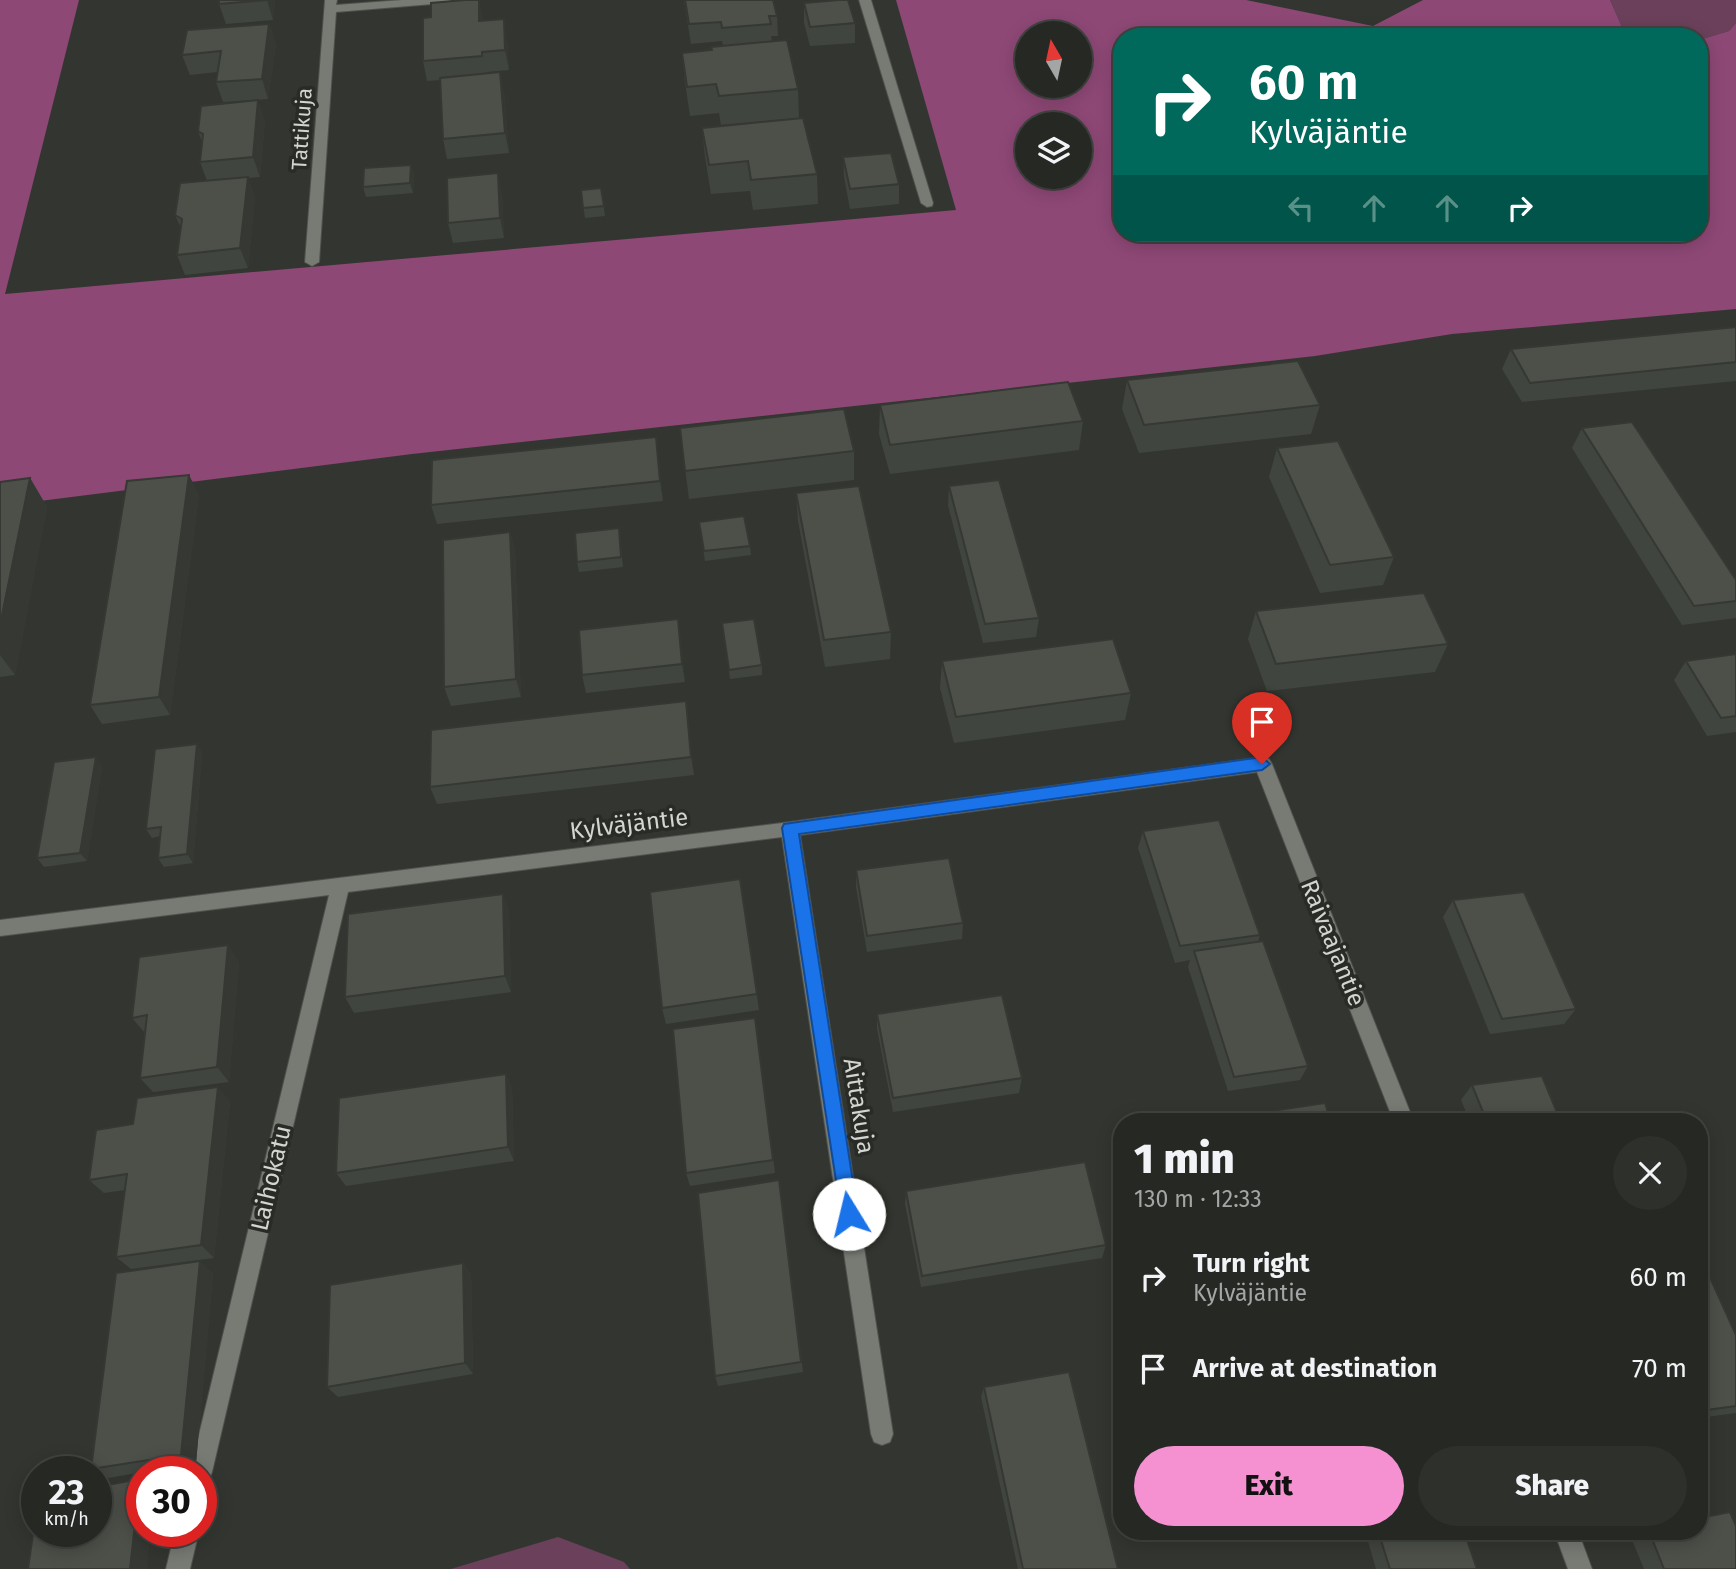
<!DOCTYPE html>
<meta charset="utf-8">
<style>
:root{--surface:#262824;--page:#2e302c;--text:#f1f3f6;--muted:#a4a6a6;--line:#424441;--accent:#f590d1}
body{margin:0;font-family:"Fira Sans",sans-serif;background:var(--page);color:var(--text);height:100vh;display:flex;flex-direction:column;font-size:26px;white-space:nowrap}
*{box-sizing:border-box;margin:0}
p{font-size:23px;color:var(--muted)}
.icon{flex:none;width:38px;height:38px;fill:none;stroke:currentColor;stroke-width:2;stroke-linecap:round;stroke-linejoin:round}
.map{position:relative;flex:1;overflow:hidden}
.drawer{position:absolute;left:1113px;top:1113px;width:595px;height:427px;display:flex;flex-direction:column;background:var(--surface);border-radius:28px;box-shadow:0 4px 18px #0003,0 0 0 2px var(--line)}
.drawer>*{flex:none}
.hud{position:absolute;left:1113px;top:28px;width:595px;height:214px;border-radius:28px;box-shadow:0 4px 18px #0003,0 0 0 2px var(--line);background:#00695c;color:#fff;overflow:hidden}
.needle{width:46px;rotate:351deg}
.buttons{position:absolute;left:1015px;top:21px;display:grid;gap:14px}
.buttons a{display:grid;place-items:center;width:77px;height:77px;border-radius:50%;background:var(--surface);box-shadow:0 4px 18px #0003,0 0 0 2px var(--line);font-size:35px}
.speed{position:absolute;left:21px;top:1456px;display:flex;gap:14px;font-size:35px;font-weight:700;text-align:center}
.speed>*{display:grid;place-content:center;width:91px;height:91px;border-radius:50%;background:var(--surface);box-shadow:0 4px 18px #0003,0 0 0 2px var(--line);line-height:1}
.speed small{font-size:18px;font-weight:400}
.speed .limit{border:10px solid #d22;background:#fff;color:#111}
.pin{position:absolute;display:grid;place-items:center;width:60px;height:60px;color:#fff;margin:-72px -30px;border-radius:50% 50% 50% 0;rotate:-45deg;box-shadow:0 0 7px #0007}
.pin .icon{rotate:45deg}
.me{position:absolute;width:77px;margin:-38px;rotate:351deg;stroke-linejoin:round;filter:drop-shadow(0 0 5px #0008)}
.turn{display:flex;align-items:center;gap:24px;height:147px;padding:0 21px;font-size:32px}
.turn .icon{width:91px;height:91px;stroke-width:2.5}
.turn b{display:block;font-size:49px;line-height:60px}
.lanes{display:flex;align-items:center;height:66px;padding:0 21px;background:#0003;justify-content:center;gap:35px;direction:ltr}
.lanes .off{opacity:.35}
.round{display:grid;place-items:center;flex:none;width:74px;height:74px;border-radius:37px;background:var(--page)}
.head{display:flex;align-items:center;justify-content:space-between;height:119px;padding:0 21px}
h1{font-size:42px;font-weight:800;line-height:52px}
.cta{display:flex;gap:14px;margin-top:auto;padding:14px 21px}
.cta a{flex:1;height:80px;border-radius:42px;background:var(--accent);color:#111;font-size:28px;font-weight:800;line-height:80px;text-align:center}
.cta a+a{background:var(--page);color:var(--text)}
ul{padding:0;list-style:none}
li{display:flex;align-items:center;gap:21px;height:91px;padding:0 21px}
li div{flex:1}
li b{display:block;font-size:26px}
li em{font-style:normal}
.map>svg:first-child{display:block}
.green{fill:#6b405b}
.forest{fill:#8e4876;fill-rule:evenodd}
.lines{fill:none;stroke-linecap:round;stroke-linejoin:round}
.minor-casing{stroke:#4f514c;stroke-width:2}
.minor{fill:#777b74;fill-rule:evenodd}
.wall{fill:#41453f}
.shaded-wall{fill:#353833}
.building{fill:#4c5049;stroke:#353833;stroke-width:2}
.route{fill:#1a73e8;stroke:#114b97;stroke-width:2}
.labels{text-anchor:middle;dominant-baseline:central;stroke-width:7;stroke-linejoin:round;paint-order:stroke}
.far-street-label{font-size:21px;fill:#d3d5d1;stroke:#292c26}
.street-label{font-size:24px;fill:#d3d5d1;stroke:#292c26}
</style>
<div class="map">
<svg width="1736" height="1569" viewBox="0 0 1736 1569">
<rect width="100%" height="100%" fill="#333630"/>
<!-- green -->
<g class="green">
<path d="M 1610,0 L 1736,0 L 1736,23 L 1729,31 L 1699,40 L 1699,37 L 1646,37 L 1622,27 Z"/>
<path d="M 558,1537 L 624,1562 L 630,1569 L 451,1569 Z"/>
</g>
<!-- forest -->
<path class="forest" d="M 0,0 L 79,0 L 5,294 L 956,210 L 896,0 L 1246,0 L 1373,26 L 1423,0 L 1610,0 L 1622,27 L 1646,37 L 1122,37 L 1122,233 L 1699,233 L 1699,40 L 1729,31 L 1736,23 L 1736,309 L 1452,334 L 1315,356 L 412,454 L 0,506 ZM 1027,33 L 1080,33 L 1080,86 L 1027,86 ZM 1027,124 L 1080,124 L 1080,177 L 1027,177 Z"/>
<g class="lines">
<!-- minor casing -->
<g class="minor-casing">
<g id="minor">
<path d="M 325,0 L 337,0 L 336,5 L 402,0 L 451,0 L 445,3 L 336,12 L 319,262 L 312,266 L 305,262 Z"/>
<path d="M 859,0 L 871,0 L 933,203 L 932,206 L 927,207 L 921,203 Z"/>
<path d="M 1263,757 L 1269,759 L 1272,764 L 1414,1122 L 1394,1122 L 1257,772 L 800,835 L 893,1434 L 890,1442 L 882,1445 L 874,1442 L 871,1434 L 782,837 L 348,892 L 212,1472 L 209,1480 L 201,1483 L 201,1472 L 190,1472 L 329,895 L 0,936 L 0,920 L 790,822 Z"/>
<path d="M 175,1531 L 199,1531 L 190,1569 L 166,1569 Z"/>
<path d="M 1554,1531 L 1578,1531 L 1592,1569 L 1568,1569 Z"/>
</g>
</g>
<!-- minor -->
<use href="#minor" class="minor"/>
</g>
<!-- wall -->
<g class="wall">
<path d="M 219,0 L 275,0 L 273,20 L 226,24 L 219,4 Z"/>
<path d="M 684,0 L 777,16 L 778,36 L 771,36 L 772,42 L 798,89 L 799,118 L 721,125 L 719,113 L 690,116 L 685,82 L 682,53 L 712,50 L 723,46 L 722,41 L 691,44 Z"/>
<path d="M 804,3 L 855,23 L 855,43 L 810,46 L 804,23 Z"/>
<path d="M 483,19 L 483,21 L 507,39 L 509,70 L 487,72 L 487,73 L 504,92 L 509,153 L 447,159 L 443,139 L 440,80 L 427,81 L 423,61 Z"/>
<path d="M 269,24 L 276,44 L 268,99 L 223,102 L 216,82 L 217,72 L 190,75 L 182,55 Z"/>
<path d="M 265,120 L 260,177 L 248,178 L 255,197 L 248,268 L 185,275 L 177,255 L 181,228 L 175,215 L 207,181 L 200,162 L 202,142 L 198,131 Z"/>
<path d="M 702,128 L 817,174 L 818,204 L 753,210 L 750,191 L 711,194 L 705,157 Z"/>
<path d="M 843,157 L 899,184 L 899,204 L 850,209 L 844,177 Z"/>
<path d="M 411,165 L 414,175 L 413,193 L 366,197 L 363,187 Z"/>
<path d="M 601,188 L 605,216 L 585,218 L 581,190 Z"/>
<path d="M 502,193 L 504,238 L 453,243 L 448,223 Z"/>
<path d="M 1736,327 L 1736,381 L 1522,402 L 1502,369 L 1511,349 Z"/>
<path d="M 1127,380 L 1320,405 L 1311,434 L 1139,453 L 1122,409 Z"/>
<path d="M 880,405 L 1083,421 L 1079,450 L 890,474 L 879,434 Z"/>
<path d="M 680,428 L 854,451 L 854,480 L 689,499 Z"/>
<path d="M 1582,428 L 1736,580 L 1736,618 L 1682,625 L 1572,448 Z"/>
<path d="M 656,437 L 663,501 L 437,524 L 431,505 Z"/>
<path d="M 1277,448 L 1394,557 L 1383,585 L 1320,593 L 1269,477 Z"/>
<path d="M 30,478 L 47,507 L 15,675 L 0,677 L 0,482 Z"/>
<path d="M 949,486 L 1039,618 L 1036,637 L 983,643 L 948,505 Z"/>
<path d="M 796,493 L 891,632 L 890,659 L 825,667 L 798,521 Z"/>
<path d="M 199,494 L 170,715 L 102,724 L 90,705 Z"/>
<path d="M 699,522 L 750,546 L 751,555 L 705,561 Z"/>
<path d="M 619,528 L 623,567 L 579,572 L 577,562 Z"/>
<path d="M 510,532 L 515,551 L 521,697 L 451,706 L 444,687 Z"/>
<path d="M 1256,611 L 1448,644 L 1435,672 L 1267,691 L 1248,639 Z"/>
<path d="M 678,619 L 685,682 L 586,693 L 582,675 Z"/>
<path d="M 722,623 L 762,665 L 762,675 L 730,679 Z"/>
<path d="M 1736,654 L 1736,732 L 1707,736 L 1674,680 L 1686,661 Z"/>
<path d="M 942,661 L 1131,693 L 1125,720 L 954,743 L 940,688 Z"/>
<path d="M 686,701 L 694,775 L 437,804 L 430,787 Z"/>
<path d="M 197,744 L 202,753 L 193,863 L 164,867 L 158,858 L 160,836 L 152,838 L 146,829 Z"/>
<path d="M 102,766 L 87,861 L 44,867 L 37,858 Z"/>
<path d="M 1143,831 L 1260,935 L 1258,942 L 1308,1066 L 1300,1080 L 1228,1091 L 1188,967 L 1190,960 L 1175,963 L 1138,848 Z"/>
<path d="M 856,870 L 963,923 L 962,939 L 867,952 L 856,887 Z"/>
<path d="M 740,879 L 759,1010 L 666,1024 L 662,1008 Z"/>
<path d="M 503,894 L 509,910 L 511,992 L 354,1013 L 345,997 Z"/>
<path d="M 1453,900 L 1576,1009 L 1564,1024 L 1490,1034 L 1443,917 Z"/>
<path d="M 239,961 L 229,1082 L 153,1092 L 140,1078 L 145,1033 L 132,1018 Z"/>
<path d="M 877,1014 L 1022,1078 L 1019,1093 L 893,1112 L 877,1029 Z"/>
<path d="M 755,1018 L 775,1173 L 690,1186 L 686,1173 Z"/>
<path d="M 506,1074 L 512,1089 L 514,1161 L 346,1186 L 336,1173 Z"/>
<path d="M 1472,1085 L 1561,1122 L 1470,1122 L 1461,1100 Z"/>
<path d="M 230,1101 L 214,1258 L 131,1269 L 116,1257 L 125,1190 L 104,1193 L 89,1180 Z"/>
<path d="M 1252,1114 L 1331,1122 L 1248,1122 Z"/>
<path d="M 779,1180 L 803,1372 L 718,1386 L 715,1376 Z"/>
<path d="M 906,1191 L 1106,1245 L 1102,1258 L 921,1287 L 905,1204 Z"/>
<path d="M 1699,1262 L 1736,1335 L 1736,1413 L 1699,1418 Z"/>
<path d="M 463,1263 L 471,1275 L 473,1374 L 338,1397 L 327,1387 Z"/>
<path d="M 213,1273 L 196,1463 L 108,1478 L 91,1469 Z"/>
<path d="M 984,1387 L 1118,1569 L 1018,1569 L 981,1397 Z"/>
<path d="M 1365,1531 L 1464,1531 L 1477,1569 L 1376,1569 Z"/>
<path d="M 1639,1531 L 1699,1531 L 1736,1569 L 1644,1569 L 1630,1535 Z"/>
</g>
<!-- shaded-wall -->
<g class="shaded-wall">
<path d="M 267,0 L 275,0 L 273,20 Z"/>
<path d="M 479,0 L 483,19 L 483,41 L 479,21 Z"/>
<path d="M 504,19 L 507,39 L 509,70 L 505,50 Z"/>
<path d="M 269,24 L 276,44 L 268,99 L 262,79 Z"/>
<path d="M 500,72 L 504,92 L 509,153 L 505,133 Z"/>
<path d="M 258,100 L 265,120 L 260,177 L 253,157 Z"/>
<path d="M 411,165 L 414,175 L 413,193 L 410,183 Z"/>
<path d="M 498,173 L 502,193 L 504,238 L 500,218 Z"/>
<path d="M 248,177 L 255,197 L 248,268 L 240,248 Z"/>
<path d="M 656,437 L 659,457 L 663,501 L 660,481 Z"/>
<path d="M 189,475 L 199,494 L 170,715 L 159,697 Z"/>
<path d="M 30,478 L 47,507 L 15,675 L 0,655 L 0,625 Z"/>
<path d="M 510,532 L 515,551 L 521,697 L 516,679 Z"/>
<path d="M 678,619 L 681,638 L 685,682 L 682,664 Z"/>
<path d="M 686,701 L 689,720 L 694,775 L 691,757 Z"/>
<path d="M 197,744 L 202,753 L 193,863 L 187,854 Z"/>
<path d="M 96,757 L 102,766 L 87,861 L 80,853 Z"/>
<path d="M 503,894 L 509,910 L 511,992 L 505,976 Z"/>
<path d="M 228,945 L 239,961 L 229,1082 L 217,1067 Z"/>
<path d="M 506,1074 L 512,1089 L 514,1161 L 508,1147 Z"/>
<path d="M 218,1087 L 230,1101 L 214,1258 L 201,1245 Z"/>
<path d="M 200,1261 L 213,1273 L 196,1463 L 181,1455 Z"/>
<path d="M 463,1263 L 471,1275 L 473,1374 L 465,1363 Z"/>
<path d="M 140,1479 L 142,1481 L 142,1531 L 151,1531 L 147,1569 L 130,1569 Z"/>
</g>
<!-- building -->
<g class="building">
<path d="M 219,0 L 267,0 L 219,4 Z"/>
<path d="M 465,0 L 479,0 L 479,21 L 504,19 L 505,50 L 482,52 L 482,56 L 423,61 L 423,18 L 431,17 L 431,3 Z"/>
<path d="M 685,0 L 773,0 L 777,16 L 769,16 L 771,24 L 722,28 L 721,22 L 689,24 Z"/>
<path d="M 839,0 L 848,0 L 855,23 L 810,27 L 804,3 Z"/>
<path d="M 269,24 L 262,79 L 216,82 L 221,51 L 182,55 L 187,30 Z"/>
<path d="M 787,40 L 798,89 L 719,96 L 716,84 L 687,87 L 682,53 L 712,50 L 711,47 Z"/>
<path d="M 500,72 L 505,133 L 443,139 L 440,78 Z"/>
<path d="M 258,100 L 253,157 L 200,162 L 203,134 L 198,131 L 201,106 Z"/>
<path d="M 803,118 L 817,174 L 751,180 L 748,161 L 709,165 L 702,128 Z"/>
<path d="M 891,153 L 899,184 L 850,189 L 843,157 Z"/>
<path d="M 411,165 L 410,183 L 363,187 L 364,168 Z"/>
<path d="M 498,173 L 500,218 L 448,223 L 447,178 Z"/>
<path d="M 248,177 L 240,248 L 177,255 L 182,219 L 175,215 L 180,183 Z"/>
<path d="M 601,188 L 604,206 L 583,208 L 581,190 Z"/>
<path d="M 1736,327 L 1736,362 L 1530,383 L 1511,349 Z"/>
<path d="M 1298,361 L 1320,405 L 1144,425 L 1127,380 Z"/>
<path d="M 1068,382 L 1083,421 L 890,445 L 880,405 Z"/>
<path d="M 844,409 L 854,451 L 685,471 L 680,428 Z"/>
<path d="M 1632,422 L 1736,580 L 1736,601 L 1694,606 L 1582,428 Z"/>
<path d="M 656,437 L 660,481 L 431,505 L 432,460 Z"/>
<path d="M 1338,441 L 1394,557 L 1330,565 L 1277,448 Z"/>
<path d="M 189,475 L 159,697 L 90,705 L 127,481 Z"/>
<path d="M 30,478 L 0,625 L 0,482 Z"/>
<path d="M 999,480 L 1039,618 L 985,624 L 949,486 Z"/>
<path d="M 859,486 L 891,632 L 824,640 L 796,493 Z"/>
<path d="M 744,516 L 750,546 L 704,551 L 699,522 Z"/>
<path d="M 619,528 L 621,557 L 577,562 L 575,533 Z"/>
<path d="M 510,532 L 516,679 L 444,687 L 443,540 Z"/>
<path d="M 1424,593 L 1448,644 L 1276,664 L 1256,611 Z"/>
<path d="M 678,619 L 682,664 L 582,675 L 579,630 Z"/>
<path d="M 754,619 L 762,665 L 729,670 L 722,623 Z"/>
<path d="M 1113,639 L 1131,693 L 956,717 L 942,661 Z"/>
<path d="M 1736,654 L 1736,716 L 1721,718 L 1686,661 Z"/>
<path d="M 686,701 L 691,757 L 430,787 L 431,730 Z"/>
<path d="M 197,744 L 187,854 L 158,858 L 161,827 L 146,829 L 155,749 Z"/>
<path d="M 96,757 L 80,853 L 37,858 L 54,762 Z"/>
<path d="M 1219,820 L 1260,935 L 1180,946 L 1143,831 Z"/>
<path d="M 949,858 L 963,923 L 867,936 L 856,870 Z"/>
<path d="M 740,879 L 757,994 L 662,1008 L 650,892 Z"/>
<path d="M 1524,892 L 1576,1009 L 1502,1019 L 1453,900 Z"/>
<path d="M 503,894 L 505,976 L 345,997 L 348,914 Z"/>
<path d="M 1263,941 L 1308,1066 L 1234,1077 L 1194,951 Z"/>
<path d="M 228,945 L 217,1067 L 140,1078 L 147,1015 L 132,1018 L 139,957 Z"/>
<path d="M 1002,995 L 1022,1078 L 893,1098 L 877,1014 Z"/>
<path d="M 755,1018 L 773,1160 L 686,1173 L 673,1029 Z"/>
<path d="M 506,1074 L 508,1147 L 336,1173 L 339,1098 Z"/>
<path d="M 1542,1076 L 1561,1122 L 1487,1122 L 1472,1085 Z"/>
<path d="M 218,1087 L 201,1245 L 116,1257 L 127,1174 L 89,1180 L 96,1130 L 133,1124 L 137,1098 Z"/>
<path d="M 1325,1103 L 1331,1122 L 1255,1122 L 1252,1114 Z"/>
<path d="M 1085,1162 L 1106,1245 L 922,1276 L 906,1191 Z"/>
<path d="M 779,1180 L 801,1362 L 715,1376 L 698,1193 Z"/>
<path d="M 200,1261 L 181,1455 L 91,1469 L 116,1273 Z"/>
<path d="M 1699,1262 L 1703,1262 L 1736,1335 L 1736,1406 L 1699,1411 Z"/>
<path d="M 463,1263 L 465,1363 L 327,1387 L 330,1285 Z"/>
<path d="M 1069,1372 L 1118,1569 L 1023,1569 L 984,1387 Z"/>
<path d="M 140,1479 L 130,1569 L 28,1569 L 37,1506 L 37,1531 L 96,1531 L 96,1487 Z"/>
<path d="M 1730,1512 L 1736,1526 L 1736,1569 L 1664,1569 L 1649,1531 L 1699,1531 L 1699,1518 Z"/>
<path d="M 1378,1531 L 1464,1531 L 1477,1569 L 1390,1569 Z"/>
</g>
<!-- route -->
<path class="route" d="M 1262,757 L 1270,764 L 1262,770 L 799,834 L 858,1214 L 855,1220 L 849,1223 L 842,1220 L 782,828 L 784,824 Z"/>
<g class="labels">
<!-- far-street labels -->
<g class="far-street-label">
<text transform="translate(302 129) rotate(-86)">Tattikuja</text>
</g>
<!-- street labels -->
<g class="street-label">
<text transform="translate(629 824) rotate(-7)">Kylväjäntie</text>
<text transform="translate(1333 943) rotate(68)">Raivaajantie</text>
<text transform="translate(859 1106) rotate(81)">Aittakuja</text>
<text transform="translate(271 1178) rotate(-77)">Laihokatu</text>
</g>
</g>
</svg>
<div class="buttons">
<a><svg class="needle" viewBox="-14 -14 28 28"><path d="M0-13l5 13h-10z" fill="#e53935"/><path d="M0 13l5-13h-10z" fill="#a4a6a6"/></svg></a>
<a><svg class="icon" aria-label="layers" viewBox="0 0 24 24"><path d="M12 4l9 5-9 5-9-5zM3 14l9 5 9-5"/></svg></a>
</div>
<div class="speed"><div>23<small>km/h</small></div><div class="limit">30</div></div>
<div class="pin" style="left:1262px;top:764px;background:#d93025"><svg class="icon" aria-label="arrive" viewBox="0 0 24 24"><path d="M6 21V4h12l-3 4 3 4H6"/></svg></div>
<svg class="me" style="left:849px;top:1214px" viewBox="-20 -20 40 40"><circle r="19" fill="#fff"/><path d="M0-13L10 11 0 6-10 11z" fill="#1a73e8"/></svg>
<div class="hud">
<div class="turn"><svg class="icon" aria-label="right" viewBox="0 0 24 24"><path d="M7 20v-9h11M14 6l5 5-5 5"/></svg><div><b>60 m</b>Kylväjäntie</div></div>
<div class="lanes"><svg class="icon off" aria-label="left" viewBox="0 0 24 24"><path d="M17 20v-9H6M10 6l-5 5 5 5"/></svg><svg class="icon off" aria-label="ahead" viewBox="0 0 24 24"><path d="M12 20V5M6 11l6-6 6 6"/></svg><svg class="icon off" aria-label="ahead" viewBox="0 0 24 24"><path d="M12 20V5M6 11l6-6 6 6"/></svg><svg class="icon" aria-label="right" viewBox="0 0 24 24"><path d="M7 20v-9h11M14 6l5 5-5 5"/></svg></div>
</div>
<section class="drawer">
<div class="head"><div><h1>1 min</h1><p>130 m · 12:33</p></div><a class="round"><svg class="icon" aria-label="close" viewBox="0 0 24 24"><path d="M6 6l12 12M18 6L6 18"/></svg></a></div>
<ul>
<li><svg class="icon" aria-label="right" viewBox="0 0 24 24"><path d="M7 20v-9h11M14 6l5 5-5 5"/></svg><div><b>Turn right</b><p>Kylväjäntie</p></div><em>60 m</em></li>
<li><svg class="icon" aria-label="arrive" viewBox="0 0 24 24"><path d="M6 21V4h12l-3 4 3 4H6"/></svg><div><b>Arrive at destination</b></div><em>70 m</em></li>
</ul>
<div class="cta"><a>Exit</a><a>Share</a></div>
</section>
</div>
